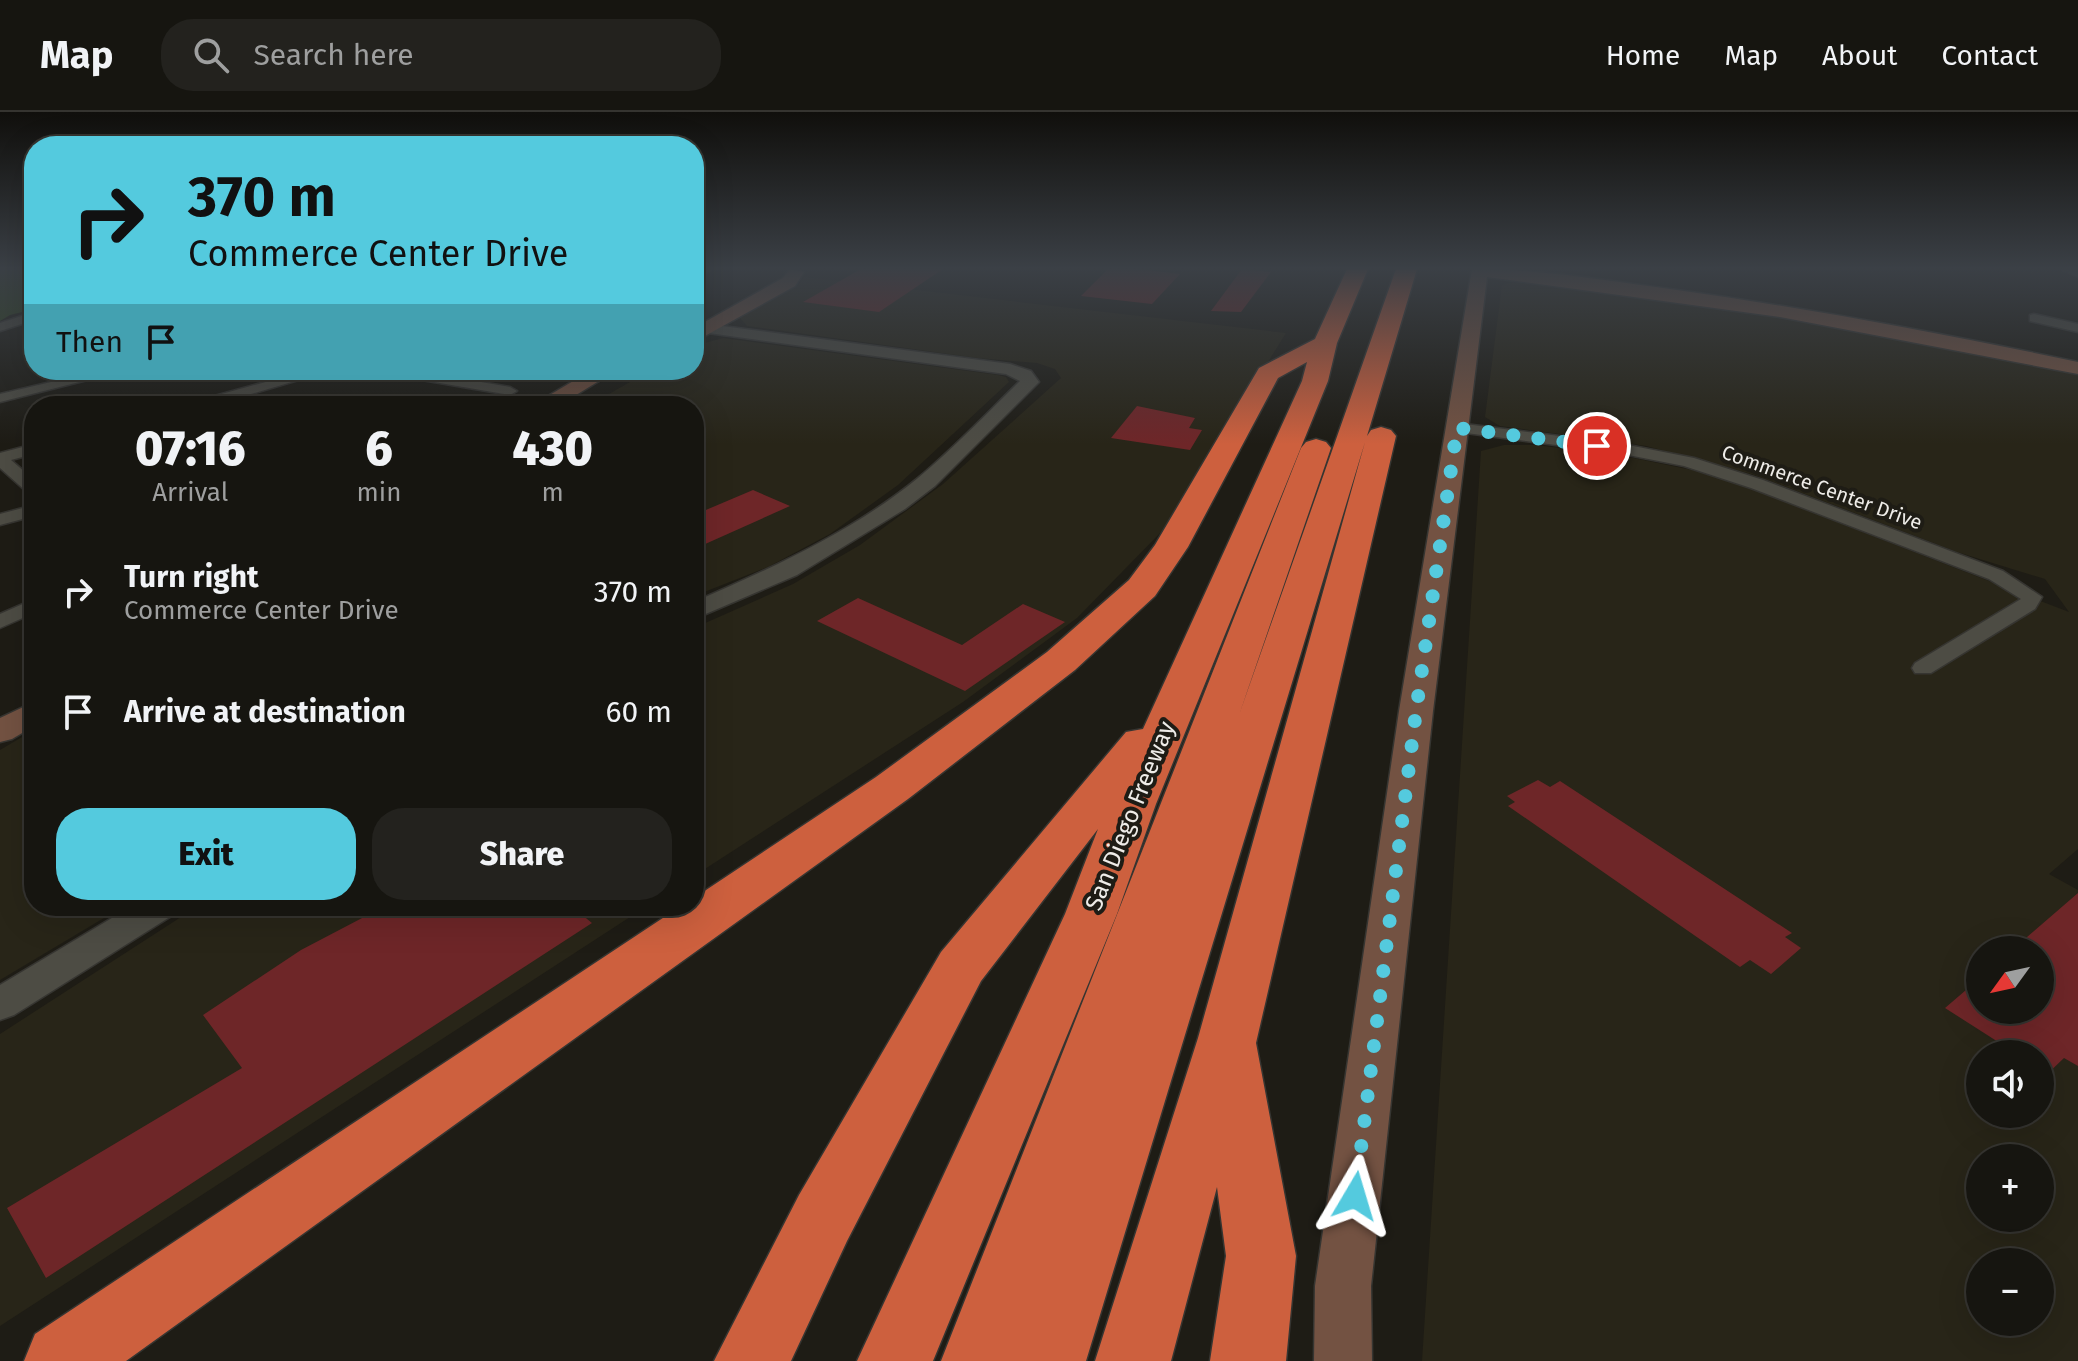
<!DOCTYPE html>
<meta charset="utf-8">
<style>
:root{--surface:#161510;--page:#23221e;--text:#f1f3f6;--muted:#9e9f9f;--line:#353430;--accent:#54cade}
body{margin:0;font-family:"Fira Sans",sans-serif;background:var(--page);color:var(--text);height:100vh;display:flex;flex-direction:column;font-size:30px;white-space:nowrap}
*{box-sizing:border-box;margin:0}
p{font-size:26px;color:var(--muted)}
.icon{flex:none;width:44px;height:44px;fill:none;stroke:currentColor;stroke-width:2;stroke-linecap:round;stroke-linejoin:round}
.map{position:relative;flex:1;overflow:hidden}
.details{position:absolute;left:24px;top:284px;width:680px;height:520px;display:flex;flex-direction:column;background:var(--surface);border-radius:32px;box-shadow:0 8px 32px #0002,0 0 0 2px var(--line)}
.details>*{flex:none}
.hud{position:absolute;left:24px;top:24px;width:680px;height:244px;border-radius:32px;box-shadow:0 8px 32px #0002,0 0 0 2px var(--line);background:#54cade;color:#111;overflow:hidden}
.needle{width:52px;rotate:237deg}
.tools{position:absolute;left:1966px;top:824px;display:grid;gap:16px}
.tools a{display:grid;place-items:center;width:88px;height:88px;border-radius:50%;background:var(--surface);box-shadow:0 8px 32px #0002,0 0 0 2px var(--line);font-size:40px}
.pin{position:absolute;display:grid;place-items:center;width:68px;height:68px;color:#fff;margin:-34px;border:4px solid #fff;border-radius:50%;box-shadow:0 2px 8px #0007}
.me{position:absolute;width:88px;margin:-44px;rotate:7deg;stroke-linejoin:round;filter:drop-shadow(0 0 6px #0008)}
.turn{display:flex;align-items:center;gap:28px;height:168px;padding:0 32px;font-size:36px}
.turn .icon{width:104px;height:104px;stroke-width:2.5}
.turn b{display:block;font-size:56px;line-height:68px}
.then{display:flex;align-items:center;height:76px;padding:0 32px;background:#0003;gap:16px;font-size:30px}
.eta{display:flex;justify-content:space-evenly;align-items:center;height:136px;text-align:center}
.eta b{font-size:48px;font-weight:800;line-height:56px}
.action{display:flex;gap:16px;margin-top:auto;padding:16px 32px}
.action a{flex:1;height:92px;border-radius:32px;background:var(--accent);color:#111;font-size:32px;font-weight:800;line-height:92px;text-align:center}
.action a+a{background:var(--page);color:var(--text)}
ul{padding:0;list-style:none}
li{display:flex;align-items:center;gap:24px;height:120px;padding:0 32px}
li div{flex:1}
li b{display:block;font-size:30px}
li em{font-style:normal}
header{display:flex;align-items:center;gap:48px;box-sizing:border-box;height:112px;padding:0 40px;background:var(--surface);border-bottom:2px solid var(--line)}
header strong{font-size:38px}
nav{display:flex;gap:44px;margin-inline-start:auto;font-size:28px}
.search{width:560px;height:72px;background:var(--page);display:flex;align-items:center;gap:20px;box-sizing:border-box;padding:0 28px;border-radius:32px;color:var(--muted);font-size:30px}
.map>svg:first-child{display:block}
.built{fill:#282518;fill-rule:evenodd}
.green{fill:#2f461e}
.building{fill:#6e2628}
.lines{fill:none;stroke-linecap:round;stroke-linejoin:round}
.minor-casing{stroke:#363531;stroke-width:3}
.tertiary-casing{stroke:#363531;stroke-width:3}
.secondary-casing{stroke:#363531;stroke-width:3}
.motorway-casing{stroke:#363531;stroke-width:3}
.minor{fill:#4d4c44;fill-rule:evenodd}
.tertiary{fill:#4d4c44;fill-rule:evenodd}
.secondary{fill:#735242;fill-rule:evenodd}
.motorway{fill:#cd603e;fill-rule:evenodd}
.route{stroke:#54cade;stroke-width:14;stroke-dasharray:0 25.2}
.labels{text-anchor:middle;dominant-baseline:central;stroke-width:8;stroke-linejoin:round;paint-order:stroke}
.far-street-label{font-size:20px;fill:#eeece8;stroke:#1e1c15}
.street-label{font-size:24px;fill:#eeece8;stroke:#1e1c15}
</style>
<header>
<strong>Map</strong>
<div class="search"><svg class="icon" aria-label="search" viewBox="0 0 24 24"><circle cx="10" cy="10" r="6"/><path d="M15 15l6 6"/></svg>Search here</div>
<nav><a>Home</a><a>Map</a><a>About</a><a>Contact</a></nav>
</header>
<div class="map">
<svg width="2078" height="1249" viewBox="0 0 2078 1249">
<rect width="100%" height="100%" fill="#1e1c15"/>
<!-- built -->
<g class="built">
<path d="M 804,165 L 1286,221 L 1166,415 L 1077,506 L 963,590 L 694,764 L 694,516 L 793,472 L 860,433 L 943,372 L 1061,266 L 1055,257 L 1037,251 L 977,246 L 747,214 L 740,206 L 798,173 Z"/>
<path d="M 1513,170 L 1772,203 L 2078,263 L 2078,737 L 2049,762 L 2078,778 L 2078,1249 L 1422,1249 L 1481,339 L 1504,333 L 1535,333 L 1619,343 L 1692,358 L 1747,375 L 2069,500 L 2045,467 L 1957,440 L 1755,363 L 1646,334 L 1500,314 L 1485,305 L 1502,173 ZM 1980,838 L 2040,838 L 2040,898 L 1980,898 ZM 1980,942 L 2040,942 L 2040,1002 L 1980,1002 ZM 1980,1046 L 2040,1046 L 2040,1106 L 1980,1106 ZM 1980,1150 L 2040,1150 L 2040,1210 L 1980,1210 Z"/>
<path d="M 723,226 L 998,263 L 1006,265 L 1009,270 L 898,373 L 830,422 L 768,455 L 694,484 L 694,294 L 588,294 L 651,258 L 694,258 L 694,234 Z"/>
<path d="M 34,618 L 34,794 L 124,794 L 0,868 L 0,638 Z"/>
<path d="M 198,794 L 647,794 L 0,1214 L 0,922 Z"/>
</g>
<!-- green -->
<path class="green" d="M 0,157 L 34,157 L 34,197 L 10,203 L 0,209 Z"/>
<!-- building -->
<g class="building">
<path d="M 861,157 L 943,157 L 879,200 L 803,190 Z"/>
<path d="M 1108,157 L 1138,157 L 1180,162 L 1152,192 L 1081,184 Z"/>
<path d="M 1242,157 L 1271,160 L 1241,200 L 1211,199 Z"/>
<path d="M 1137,294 L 1195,306 L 1189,316 L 1202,318 L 1190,338 L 1111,326 Z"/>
<path d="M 753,378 L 790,394 L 694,437 L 694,403 Z"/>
<path d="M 858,486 L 962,533 L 1023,492 L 1065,510 L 965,579 L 817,509 Z"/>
<path d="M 1538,668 L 1550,675 L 1560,669 L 1792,821 L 1785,825 L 1801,836 L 1771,862 L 1750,848 L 1740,855 L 1508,694 L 1515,690 L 1507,684 Z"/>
<path d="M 2078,781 L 2078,954 L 2064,946 L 2040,969 L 2040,942 L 2017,942 L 1945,896 L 1980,866 L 1980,898 L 2040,898 L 2040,838 L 2012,838 Z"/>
<path d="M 385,794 L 571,794 L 592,811 L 46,1166 L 7,1096 L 242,956 L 203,903 L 301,838 Z"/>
</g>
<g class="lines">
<!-- minor casing -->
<g class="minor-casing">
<g id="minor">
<path d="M 698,157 L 713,157 L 694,167 L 694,160 Z"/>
<path d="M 34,200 L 34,208 L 0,219 L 0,211 Z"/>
<path d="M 2034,202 L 2078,212 L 2078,220 L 2030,209 L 2030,203 Z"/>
<path d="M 102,258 L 127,258 L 0,290 L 0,282 Z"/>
<path d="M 309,258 L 332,258 L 211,294 L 186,294 L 189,291 Z"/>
<path d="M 380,258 L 412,258 L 510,275 L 517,279 L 510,283 L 387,262 Z"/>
<path d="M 1457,311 L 1623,332 L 1694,346 L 1763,368 L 2003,459 L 2042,485 L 2035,497 L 1931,561 L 1915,561 L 1912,556 L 1915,551 L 2021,487 L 1989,467 L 1751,376 L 1684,354 L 1623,342 L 1451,319 L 1451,313 Z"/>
<path d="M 34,332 L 34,342 L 11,348 L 34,368 L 34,382 L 28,381 L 0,356 L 0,341 Z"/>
<path d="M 34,393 L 34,404 L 0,413 L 0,402 Z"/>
<path d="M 34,487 L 34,501 L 0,516 L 0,502 Z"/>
</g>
</g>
<!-- tertiary casing -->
<g class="tertiary-casing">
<g id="tertiary">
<path d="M 2060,157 L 2078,157 L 2078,165 Z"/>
<path d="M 707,212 L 1010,252 L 1031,259 L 1039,270 L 935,374 L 905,397 L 797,463 L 694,507 L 694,490 C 772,456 852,420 918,366 C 954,336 987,301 1020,269 L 1006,262 L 701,220 L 699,217 Z"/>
<path d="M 132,794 L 178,794 L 173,803 L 14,903 L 0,908 L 0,873 Z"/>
</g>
</g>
<!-- secondary casing -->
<g class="secondary-casing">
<g id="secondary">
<path d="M 790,157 L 804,160 L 795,174 L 694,230 L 694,216 L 783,166 Z"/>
<path d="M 1472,157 C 1541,157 1609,169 1677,178 C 1812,197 1945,222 2078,250 L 2078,262 L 1780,205 L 1487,165 L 1433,599 L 1371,1174 L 1372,1249 L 1314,1249 L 1315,1174 L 1399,599 Z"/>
<path d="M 592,258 L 617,258 L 558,294 L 531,294 Z"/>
<path d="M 34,590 L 34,614 L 12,627 L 0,630 L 0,606 Z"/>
</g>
</g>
<!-- motorway casing -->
<g class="motorway-casing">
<g id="motorway">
<path d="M 1347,157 L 1368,157 L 1337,231 L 1328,269 L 1156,692 L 1117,802 L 933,1249 L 857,1249 L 1065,802 L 1098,717 L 981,869 L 847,1129 L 791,1249 L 714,1249 L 799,1083 L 941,840 L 1126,620 L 1143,617 L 1302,269 L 1307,250 L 1278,266 L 1188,435 L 1155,484 L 1075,558 L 908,687 L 126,1249 L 24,1249 L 35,1222 L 681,794 L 694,794 L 694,786 L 876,665 L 1047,540 L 1129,468 L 1155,433 L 1259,256 L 1315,227 Z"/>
<path d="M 1396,157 L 1417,157 L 1367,324 L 1371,318 L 1381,315 L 1391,318 L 1396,324 L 1256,931 L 1296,1144 L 1286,1249 L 1210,1249 L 1226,1144 L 1217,1075 L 1171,1249 L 1095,1249 L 1198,926 L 1365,330 L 1086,1249 L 941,1249 L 1301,336 L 1306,330 L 1316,327 L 1326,330 L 1331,336 L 1239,603 Z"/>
</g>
</g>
<!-- minor -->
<use href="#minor" class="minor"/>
<!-- tertiary -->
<use href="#tertiary" class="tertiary"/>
<!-- secondary -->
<use href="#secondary" class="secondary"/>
<!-- motorway -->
<use href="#motorway" class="motorway"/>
</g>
<!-- sky -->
<linearGradient id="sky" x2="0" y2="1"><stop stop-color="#100f0c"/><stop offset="0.47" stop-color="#3b4046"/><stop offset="1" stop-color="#3b4046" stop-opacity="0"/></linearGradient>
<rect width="2078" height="332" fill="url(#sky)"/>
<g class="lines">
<!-- route -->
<path class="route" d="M 1355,1084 L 1416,599 L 1457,316 L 1597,334"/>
</g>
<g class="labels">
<!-- far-street labels -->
<g class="far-street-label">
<text transform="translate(1822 375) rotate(20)">Commerce Center Drive</text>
</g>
<!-- street labels -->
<g class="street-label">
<text transform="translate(1130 704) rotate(-68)">San Diego Freeway</text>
</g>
</g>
</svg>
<div class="tools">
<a><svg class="needle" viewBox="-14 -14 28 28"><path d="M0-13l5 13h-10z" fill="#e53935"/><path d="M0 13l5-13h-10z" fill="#9e9f9f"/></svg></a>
<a><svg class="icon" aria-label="sound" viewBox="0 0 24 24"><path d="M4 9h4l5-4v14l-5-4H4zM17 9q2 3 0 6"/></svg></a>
<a>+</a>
<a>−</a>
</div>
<div class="pin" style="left:1597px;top:334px;background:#d93025"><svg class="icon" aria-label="arrive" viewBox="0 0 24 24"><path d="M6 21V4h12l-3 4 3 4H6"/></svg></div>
<svg class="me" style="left:1355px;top:1084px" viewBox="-20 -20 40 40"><path d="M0-17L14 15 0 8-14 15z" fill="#54cade" stroke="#fff" stroke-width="4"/></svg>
<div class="hud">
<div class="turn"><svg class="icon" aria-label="right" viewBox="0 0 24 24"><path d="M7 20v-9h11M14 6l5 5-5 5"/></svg><div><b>370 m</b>Commerce Center Drive</div></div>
<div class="then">Then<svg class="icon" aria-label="arrive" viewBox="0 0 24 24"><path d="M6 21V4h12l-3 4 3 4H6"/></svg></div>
</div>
<section class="details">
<div class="eta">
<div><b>07:16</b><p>Arrival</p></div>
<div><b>6</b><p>min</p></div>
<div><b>430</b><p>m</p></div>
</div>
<ul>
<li><svg class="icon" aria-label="right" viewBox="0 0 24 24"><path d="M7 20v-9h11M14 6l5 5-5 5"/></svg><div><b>Turn right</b><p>Commerce Center Drive</p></div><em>370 m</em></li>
<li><svg class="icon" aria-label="arrive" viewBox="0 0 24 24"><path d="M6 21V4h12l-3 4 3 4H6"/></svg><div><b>Arrive at destination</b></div><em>60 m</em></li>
</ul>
<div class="action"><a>Exit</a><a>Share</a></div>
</section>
</div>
